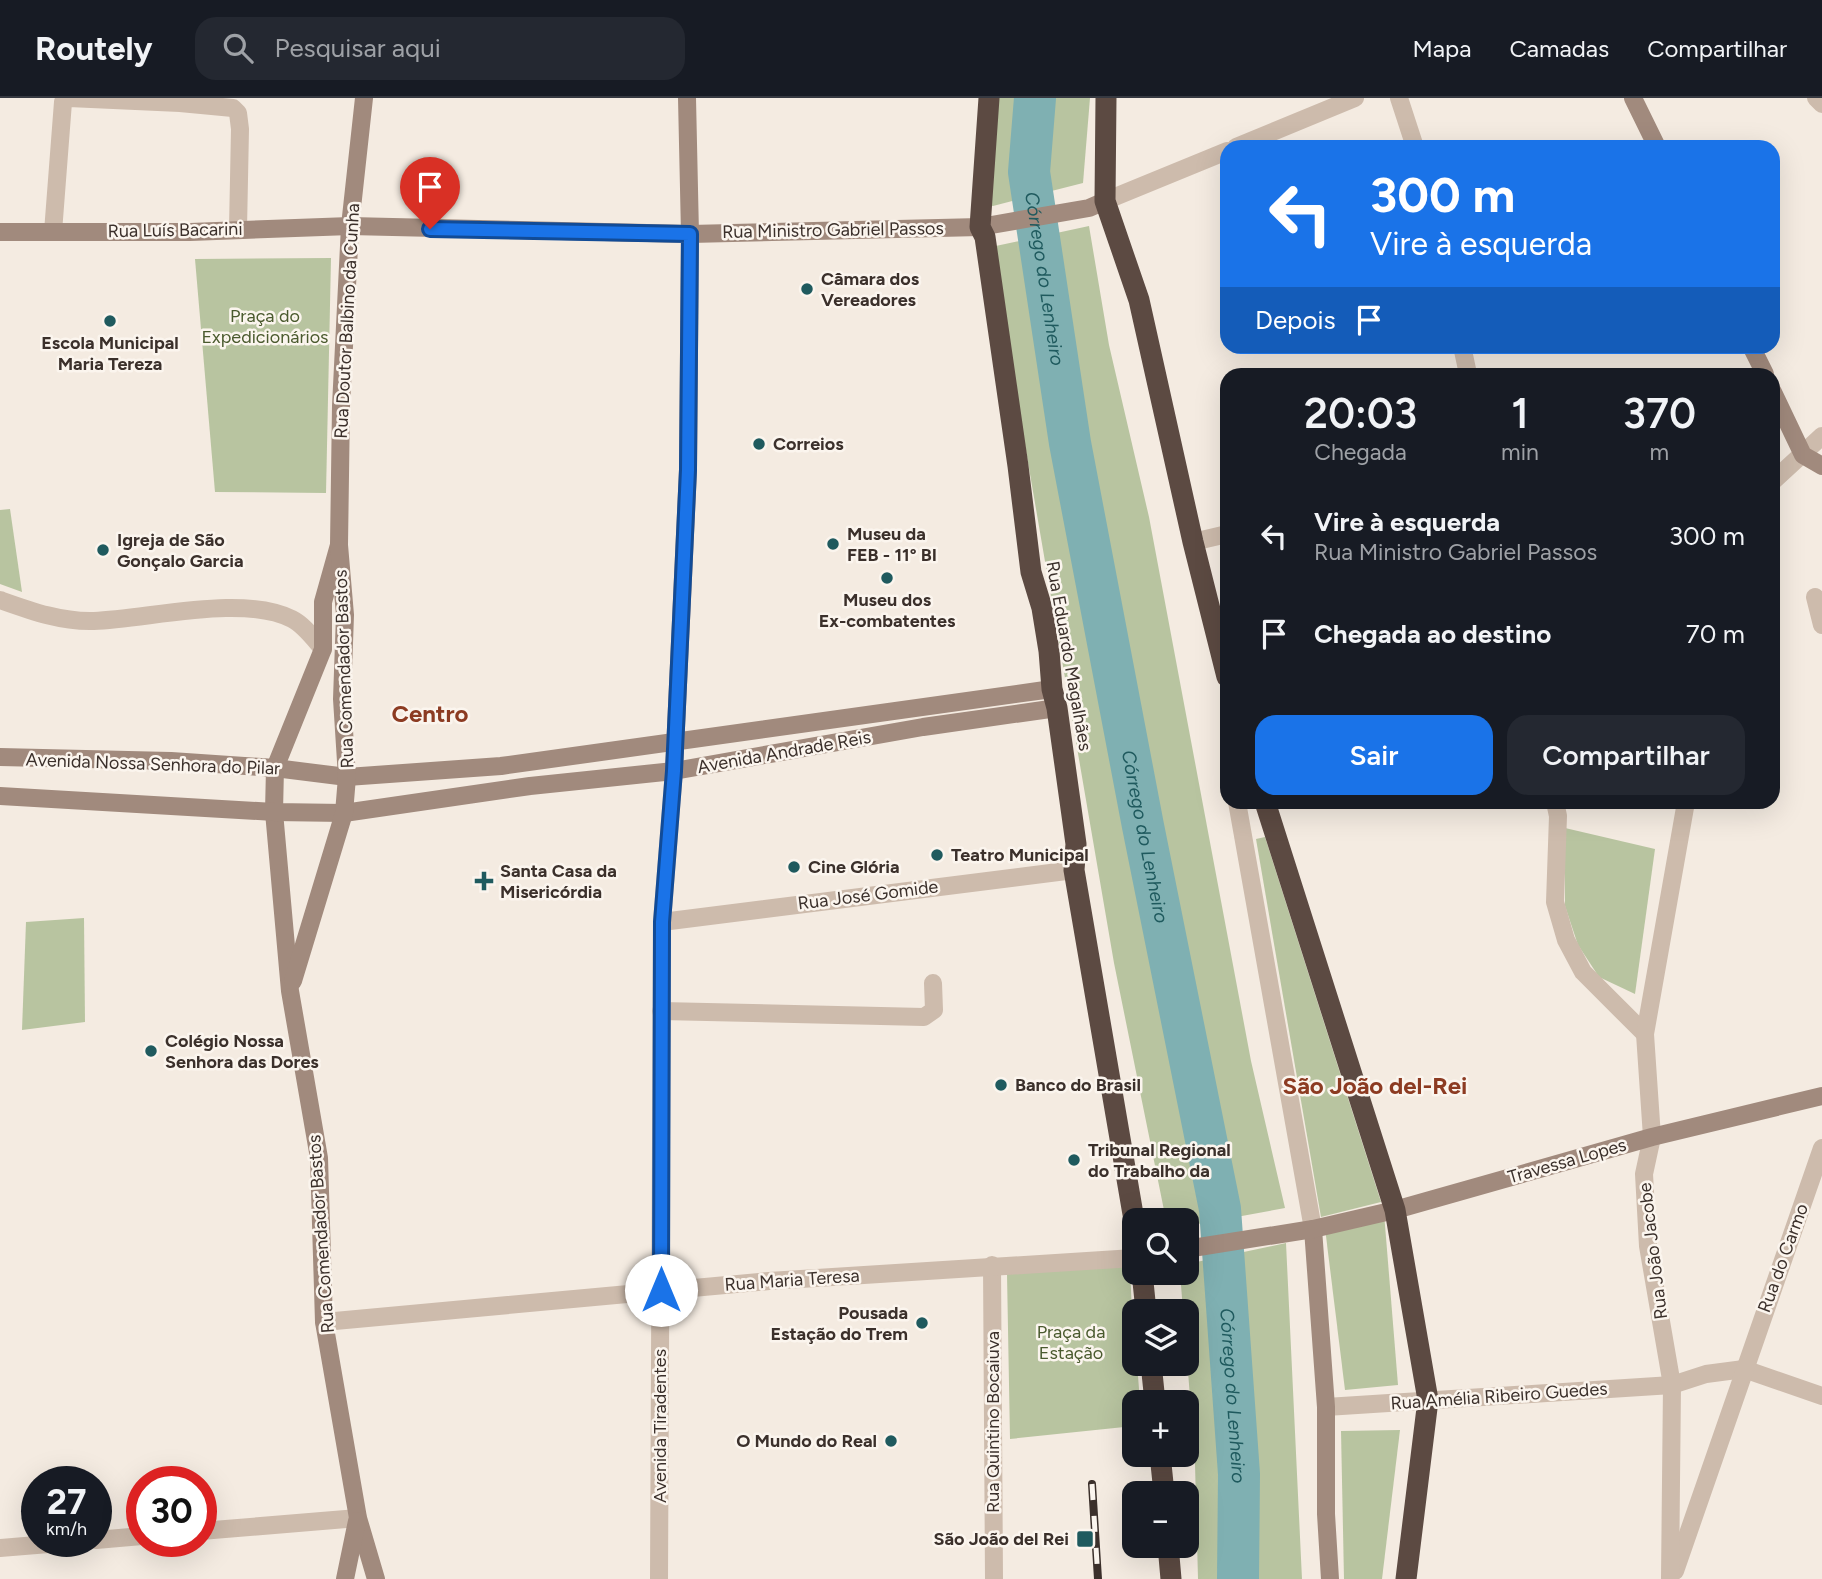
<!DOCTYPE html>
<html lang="pt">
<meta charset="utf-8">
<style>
:root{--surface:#171b24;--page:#242831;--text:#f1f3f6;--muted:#9ea1a6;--line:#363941;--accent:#1a73e8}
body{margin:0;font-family:Figtree,sans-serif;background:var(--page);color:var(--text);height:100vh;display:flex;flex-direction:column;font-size:26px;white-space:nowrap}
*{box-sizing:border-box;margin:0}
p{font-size:23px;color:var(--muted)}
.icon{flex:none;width:38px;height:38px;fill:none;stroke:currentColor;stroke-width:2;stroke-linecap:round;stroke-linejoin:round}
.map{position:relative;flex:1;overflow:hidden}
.side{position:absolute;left:1220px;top:270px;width:560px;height:441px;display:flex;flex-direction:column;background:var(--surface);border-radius:21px;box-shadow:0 7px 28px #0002}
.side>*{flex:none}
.top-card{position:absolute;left:1220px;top:42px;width:560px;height:214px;border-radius:21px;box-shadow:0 7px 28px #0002;background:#1a73e8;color:#fff;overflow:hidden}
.controls{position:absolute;left:1122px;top:1110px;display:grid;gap:14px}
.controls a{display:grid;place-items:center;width:77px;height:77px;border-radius:14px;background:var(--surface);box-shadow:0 7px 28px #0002;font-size:35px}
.speed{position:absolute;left:21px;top:1368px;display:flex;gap:14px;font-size:35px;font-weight:700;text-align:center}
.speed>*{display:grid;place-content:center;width:91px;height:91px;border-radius:50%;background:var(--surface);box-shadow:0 7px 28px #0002;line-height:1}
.speed small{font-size:18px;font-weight:400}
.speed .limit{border:10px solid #d22;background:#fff;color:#111}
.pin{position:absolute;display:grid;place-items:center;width:60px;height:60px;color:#fff;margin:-72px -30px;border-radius:50% 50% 50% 0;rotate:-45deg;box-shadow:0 0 7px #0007}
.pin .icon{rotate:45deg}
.me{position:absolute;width:77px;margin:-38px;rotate:0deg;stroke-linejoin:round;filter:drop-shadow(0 0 5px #0008)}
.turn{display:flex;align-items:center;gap:24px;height:147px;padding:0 35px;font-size:32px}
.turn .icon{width:91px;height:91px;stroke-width:2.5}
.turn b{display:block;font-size:49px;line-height:60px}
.then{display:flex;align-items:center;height:66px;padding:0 35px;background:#0003;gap:14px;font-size:26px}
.eta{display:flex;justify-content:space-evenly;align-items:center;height:119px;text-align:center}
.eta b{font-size:42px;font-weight:600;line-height:49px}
.cta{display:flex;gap:14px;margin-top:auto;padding:14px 35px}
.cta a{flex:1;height:80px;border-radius:21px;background:var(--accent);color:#fff;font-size:28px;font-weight:600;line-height:80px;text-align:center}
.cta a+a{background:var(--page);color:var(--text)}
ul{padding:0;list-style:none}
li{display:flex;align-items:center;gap:21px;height:98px;padding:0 35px}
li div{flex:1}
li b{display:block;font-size:26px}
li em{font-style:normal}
header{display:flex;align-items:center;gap:42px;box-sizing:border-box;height:98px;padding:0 35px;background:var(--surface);border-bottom:2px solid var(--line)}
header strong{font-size:33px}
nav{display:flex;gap:38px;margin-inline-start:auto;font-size:24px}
.search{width:490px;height:63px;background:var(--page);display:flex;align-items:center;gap:18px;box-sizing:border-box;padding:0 24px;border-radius:21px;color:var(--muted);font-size:26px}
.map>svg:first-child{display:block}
.green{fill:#b8c4a0}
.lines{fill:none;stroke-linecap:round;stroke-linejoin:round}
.river{stroke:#7fb0b2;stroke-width:42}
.street{stroke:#cdbbac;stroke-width:18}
.secondary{stroke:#a18a7d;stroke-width:18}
.highway{stroke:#5c4a42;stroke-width:21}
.rail-casing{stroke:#3b302b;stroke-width:8}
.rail{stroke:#fbf5ee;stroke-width:5;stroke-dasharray:16;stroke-linecap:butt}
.route-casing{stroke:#114b97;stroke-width:18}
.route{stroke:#1a73e8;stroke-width:12}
.poi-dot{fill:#1f5a5e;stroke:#fbf5ee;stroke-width:2.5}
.labels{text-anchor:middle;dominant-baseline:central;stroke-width:5;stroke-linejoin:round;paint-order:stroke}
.street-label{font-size:18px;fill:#3b302b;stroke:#fbf5ee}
.poi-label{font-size:18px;font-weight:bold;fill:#3b302b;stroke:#fbf5ee;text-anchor:start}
.park-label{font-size:18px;fill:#4a5a2e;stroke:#fbf5ee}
.water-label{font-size:19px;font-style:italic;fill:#1f5a5e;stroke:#fbf5ee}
.district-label{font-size:24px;font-weight:bold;fill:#8c3b22;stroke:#fbf5ee}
</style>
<header>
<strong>Routely</strong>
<div class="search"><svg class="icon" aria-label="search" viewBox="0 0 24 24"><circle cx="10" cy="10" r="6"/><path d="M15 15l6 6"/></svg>Pesquisar aqui</div>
<nav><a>Mapa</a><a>Camadas</a><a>Compartilhar</a></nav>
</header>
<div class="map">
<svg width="1822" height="1481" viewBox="0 0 1822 1481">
<rect width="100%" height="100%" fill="#f4ebe1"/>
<!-- green -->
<g class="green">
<path d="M 985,0 L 1090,0 L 1083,85 L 993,108 L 976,107 Z"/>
<path d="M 1089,128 L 1109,247 L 1149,419 L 1251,963 L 1285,1110 L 1187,1128 L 1186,1122 L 1166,1122 L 1114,865 L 991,149 Z"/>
<path d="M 331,160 L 326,395 L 215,394 L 195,161 Z"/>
<path d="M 10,411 L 22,494 L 0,486 L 0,412 Z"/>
<path d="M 1565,730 L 1655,751 L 1635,896 L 1599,879 L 1578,847 L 1565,808 Z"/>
<path d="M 1265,739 L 1381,1104 L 1321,1119 L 1256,741 Z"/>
<path d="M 84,820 L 85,924 L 22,932 L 26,824 Z"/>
<path d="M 1384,1115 L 1398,1287 L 1345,1292 L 1325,1130 Z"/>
<path d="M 1286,1145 L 1302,1481 L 1198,1481 L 1195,1366 L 1187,1260 L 1186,1213 L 1183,1213 L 1180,1174 L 1186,1174 L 1187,1166 Z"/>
<path d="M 1130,1167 L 1134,1265 L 1137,1265 L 1140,1304 L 1134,1304 L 1134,1328 L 1010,1341 L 1007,1176 Z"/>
<path d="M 1400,1332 L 1382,1481 L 1344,1481 L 1341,1333 Z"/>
</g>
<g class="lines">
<!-- river -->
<path class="river" id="s1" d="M 1035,0 L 1029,74 L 1070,345 L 1143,728 L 1220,1111 L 1239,1376 L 1238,1481"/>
<!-- street -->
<g class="street">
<path d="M 1399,0 L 1415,49"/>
<path d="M 1816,0 L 1822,6"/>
<path d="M 1236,49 L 1355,0"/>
<path d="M 1105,103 L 1227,53"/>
<path d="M 53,134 L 63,4 L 69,0 L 180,5 L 233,10 L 238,15 L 240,31 L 238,131"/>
<path d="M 1462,248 L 1468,276"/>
<path d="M 1773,383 L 1822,338"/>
<path d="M 1193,444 L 1227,436"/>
<path d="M 1815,499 L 1822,527"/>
<path d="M 0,502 C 31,513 61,524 94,523 C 149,521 242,496 292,521 C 304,527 314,541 323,551"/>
<path d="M 1237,704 L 1313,1131"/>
<path d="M 1555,704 L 1558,718 L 1555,804 L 1566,842 L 1583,874 L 1645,936"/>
<path d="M 662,824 L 1074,772"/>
<path d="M 661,913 L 924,919 L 934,912 L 933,885"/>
<path d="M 992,1167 L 994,1481"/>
<path d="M 324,1224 L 769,1183 L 1134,1160"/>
<path d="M 1326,1309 L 1672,1287 L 1706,1276 L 1744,1271 L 1822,1298"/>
<path d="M 201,1433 L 358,1420"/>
<path d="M 96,1442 L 142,1438"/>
<path d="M 0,1450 L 73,1444"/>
<path d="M 1675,1473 L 1822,1050"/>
<path d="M 659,1481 L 662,824 L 674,673"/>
<path d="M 1670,1481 L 1672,1287 L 1648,1148 L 1644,1076 L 1652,1039 L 1645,936 L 1686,704"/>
</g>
<!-- secondary -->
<g class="secondary">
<path d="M 1633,0 L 1657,49"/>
<path d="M 0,134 L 190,134 L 350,128 L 690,136 L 980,129 L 1089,110 L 1105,103"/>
<path d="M 1751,248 L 1765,276"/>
<path d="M 1773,294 L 1803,357 L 1822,368"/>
<path d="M 339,447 L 323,504 L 323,551 L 275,670 L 274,714 L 290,893 L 319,1060 L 324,1224 L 358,1420 L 376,1481"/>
<path d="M 0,659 L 171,663 L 275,670 L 347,679 L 501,668 L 1052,591"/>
<path d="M 674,673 L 688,372 L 690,136 L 687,0"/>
<path d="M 0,698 L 274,714 L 344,715 L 530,688 L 674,673 L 923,629 L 1057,610"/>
<path d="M 293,883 L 344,715 L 347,679 L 342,601 L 345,517 L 339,447 L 341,308 L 350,128 L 364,0"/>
<path d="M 1313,1131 L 1326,1309 L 1326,1416 L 1330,1481"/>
<path d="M 1186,1151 L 1313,1131 L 1395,1112 L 1652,1039 L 1822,998"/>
<path d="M 345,1481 L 357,1423"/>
</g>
<!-- highway -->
<g class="highway">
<path d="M 989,0 L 980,129 L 985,139 L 1018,368 L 1031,474 L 1042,510 L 1049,553 L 1052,591 L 1057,610 L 1076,746 L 1074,772 L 1134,1122"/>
<path d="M 1106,0 L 1105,103 L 1139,202 L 1193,444 L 1227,579"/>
<path d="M 1265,704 L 1395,1112 L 1428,1302 L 1406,1481"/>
<path d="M 1142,1174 L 1146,1213"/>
<path d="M 1151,1265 L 1155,1304"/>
<path d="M 1160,1356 L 1164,1395"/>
<path d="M 1168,1447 L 1171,1481"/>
</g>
<!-- rail casing -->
<g class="rail-casing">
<path id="rail" d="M 1092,1386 L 1098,1481"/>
</g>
<!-- rail -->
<use href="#rail" class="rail"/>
</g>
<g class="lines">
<!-- route casing -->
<g class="route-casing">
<path id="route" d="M 430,131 L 690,136 L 688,372 L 674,673 L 662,824 L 661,1192"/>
</g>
<!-- route -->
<use href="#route" class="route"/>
</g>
<!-- markers -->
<g class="poi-dot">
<circle cx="807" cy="191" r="7"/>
<circle cx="110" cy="223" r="7"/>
<circle cx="759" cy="346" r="7"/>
<circle cx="833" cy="446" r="7"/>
<circle cx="103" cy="452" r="7"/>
<circle cx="887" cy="480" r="7"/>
<circle cx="937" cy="757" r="7"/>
<circle cx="794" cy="769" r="7"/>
<path d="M480.5 772.5h7v7h7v7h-7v7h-7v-7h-7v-7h7z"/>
<circle cx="151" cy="953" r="7"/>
<circle cx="1001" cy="987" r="7"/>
<circle cx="1074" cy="1062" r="7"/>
<circle cx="922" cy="1225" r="7"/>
<circle cx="891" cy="1343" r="7"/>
<rect x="1076" y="1432" width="18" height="18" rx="3.5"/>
</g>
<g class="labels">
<!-- street labels -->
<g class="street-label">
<text transform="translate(175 132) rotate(-1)">Rua Luís Bacarini</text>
<text transform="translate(833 132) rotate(-1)">Rua Ministro Gabriel Passos</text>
<text transform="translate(347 223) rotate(-87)">Rua Doutor Balbino da Cunha</text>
<text transform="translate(1069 558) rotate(80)">Rua Eduardo Magalhães</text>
<text transform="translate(344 571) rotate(-92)">Rua Comendador Bastos</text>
<text transform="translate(784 654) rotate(-10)">Avenida Andrade Reis</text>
<text transform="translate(153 666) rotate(2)">Avenida Nossa Senhora do Pilar</text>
<text transform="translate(868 797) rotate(-7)">Rua José Gomide</text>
<text transform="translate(1567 1063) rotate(-16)">Travessa Lopes</text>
<text transform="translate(321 1136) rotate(-94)">Rua Comendador Bastos</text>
<text transform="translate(1653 1153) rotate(-97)">Rua João Jacobe</text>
<text transform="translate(1783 1160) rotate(-70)">Rua do Carmo</text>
<text transform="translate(792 1182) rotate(-4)">Rua Maria Teresa</text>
<text transform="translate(1499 1298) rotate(-4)">Rua Amélia Ribeiro Guedes</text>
<text transform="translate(993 1324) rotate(-90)">Rua Quintino Bocaiuva</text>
<text transform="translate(660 1328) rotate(-90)">Avenida Tiradentes</text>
</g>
<!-- poi labels -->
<g class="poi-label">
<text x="821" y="181">Câmara dos<tspan x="821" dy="21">Vereadores</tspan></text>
<text x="110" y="245" text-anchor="middle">Escola Municipal<tspan x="110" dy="21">Maria Tereza</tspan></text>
<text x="773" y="346">Correios</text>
<text x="847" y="436">Museu da<tspan x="847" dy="21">FEB - 11° BI</tspan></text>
<text x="117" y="442">Igreja de São<tspan x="117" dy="21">Gonçalo Garcia</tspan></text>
<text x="887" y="502" text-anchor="middle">Museu dos<tspan x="887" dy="21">Ex-combatentes</tspan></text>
<text x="951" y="757">Teatro Municipal</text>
<text x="808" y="769">Cine Glória</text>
<text x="500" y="773">Santa Casa da<tspan x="500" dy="21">Misericórdia</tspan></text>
<text x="165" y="943">Colégio Nossa<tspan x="165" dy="21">Senhora das Dores</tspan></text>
<text x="1015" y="987">Banco do Brasil</text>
<text x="1088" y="1052">Tribunal Regional<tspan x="1088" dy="21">do Trabalho da</tspan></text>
<text x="908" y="1215" text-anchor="end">Pousada<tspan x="908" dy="21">Estação do Trem</tspan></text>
<text x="877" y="1343" text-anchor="end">O Mundo do Real</text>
<text x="1069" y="1441" text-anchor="end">São João del Rei</text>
</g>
<!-- park labels -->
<g class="park-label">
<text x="265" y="218">Praça do<tspan x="265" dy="21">Expedicionários</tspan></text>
<text x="1071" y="1234">Praça da<tspan x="1071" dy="21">Estação</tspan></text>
</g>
<!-- water labels -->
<g class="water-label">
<text stroke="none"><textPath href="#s1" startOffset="182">Córrego do Lenheiro</textPath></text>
<text stroke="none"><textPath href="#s1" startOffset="749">Córrego do Lenheiro</textPath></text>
<text stroke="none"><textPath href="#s1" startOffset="1316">Córrego do Lenheiro</textPath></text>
</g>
<!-- district labels -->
<g class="district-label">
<text x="430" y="615">Centro</text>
<text x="1375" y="987">São João del-Rei</text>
</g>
</g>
</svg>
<div class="controls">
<a><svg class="icon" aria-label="search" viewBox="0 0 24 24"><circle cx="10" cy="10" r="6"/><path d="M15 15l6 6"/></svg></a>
<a><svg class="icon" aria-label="layers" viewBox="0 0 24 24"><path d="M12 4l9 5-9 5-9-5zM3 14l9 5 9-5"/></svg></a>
<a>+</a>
<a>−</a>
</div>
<div class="speed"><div>27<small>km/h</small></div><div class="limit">30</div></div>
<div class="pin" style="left:430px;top:131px;background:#d93025"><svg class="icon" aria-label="arrive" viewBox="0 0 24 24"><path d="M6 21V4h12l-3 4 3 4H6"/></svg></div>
<svg class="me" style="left:661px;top:1192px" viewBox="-20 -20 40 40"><circle r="19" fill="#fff"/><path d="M0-13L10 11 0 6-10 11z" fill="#1a73e8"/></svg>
<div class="top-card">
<div class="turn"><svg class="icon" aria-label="left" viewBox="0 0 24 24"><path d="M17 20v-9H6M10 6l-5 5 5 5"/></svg><div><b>300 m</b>Vire à esquerda</div></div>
<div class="then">Depois<svg class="icon" aria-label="arrive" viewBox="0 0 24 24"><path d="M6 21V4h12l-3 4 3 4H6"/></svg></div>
</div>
<section class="side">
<div class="eta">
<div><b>20:03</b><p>Chegada</p></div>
<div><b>1</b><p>min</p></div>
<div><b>370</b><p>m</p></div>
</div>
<ul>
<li><svg class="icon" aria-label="left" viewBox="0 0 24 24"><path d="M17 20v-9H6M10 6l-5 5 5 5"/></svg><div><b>Vire à esquerda</b><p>Rua Ministro Gabriel Passos</p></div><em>300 m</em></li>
<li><svg class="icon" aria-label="arrive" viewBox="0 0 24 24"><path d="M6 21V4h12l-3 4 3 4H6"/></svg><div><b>Chegada ao destino</b></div><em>70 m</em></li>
</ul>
<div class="cta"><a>Sair</a><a>Compartilhar</a></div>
</section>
</div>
